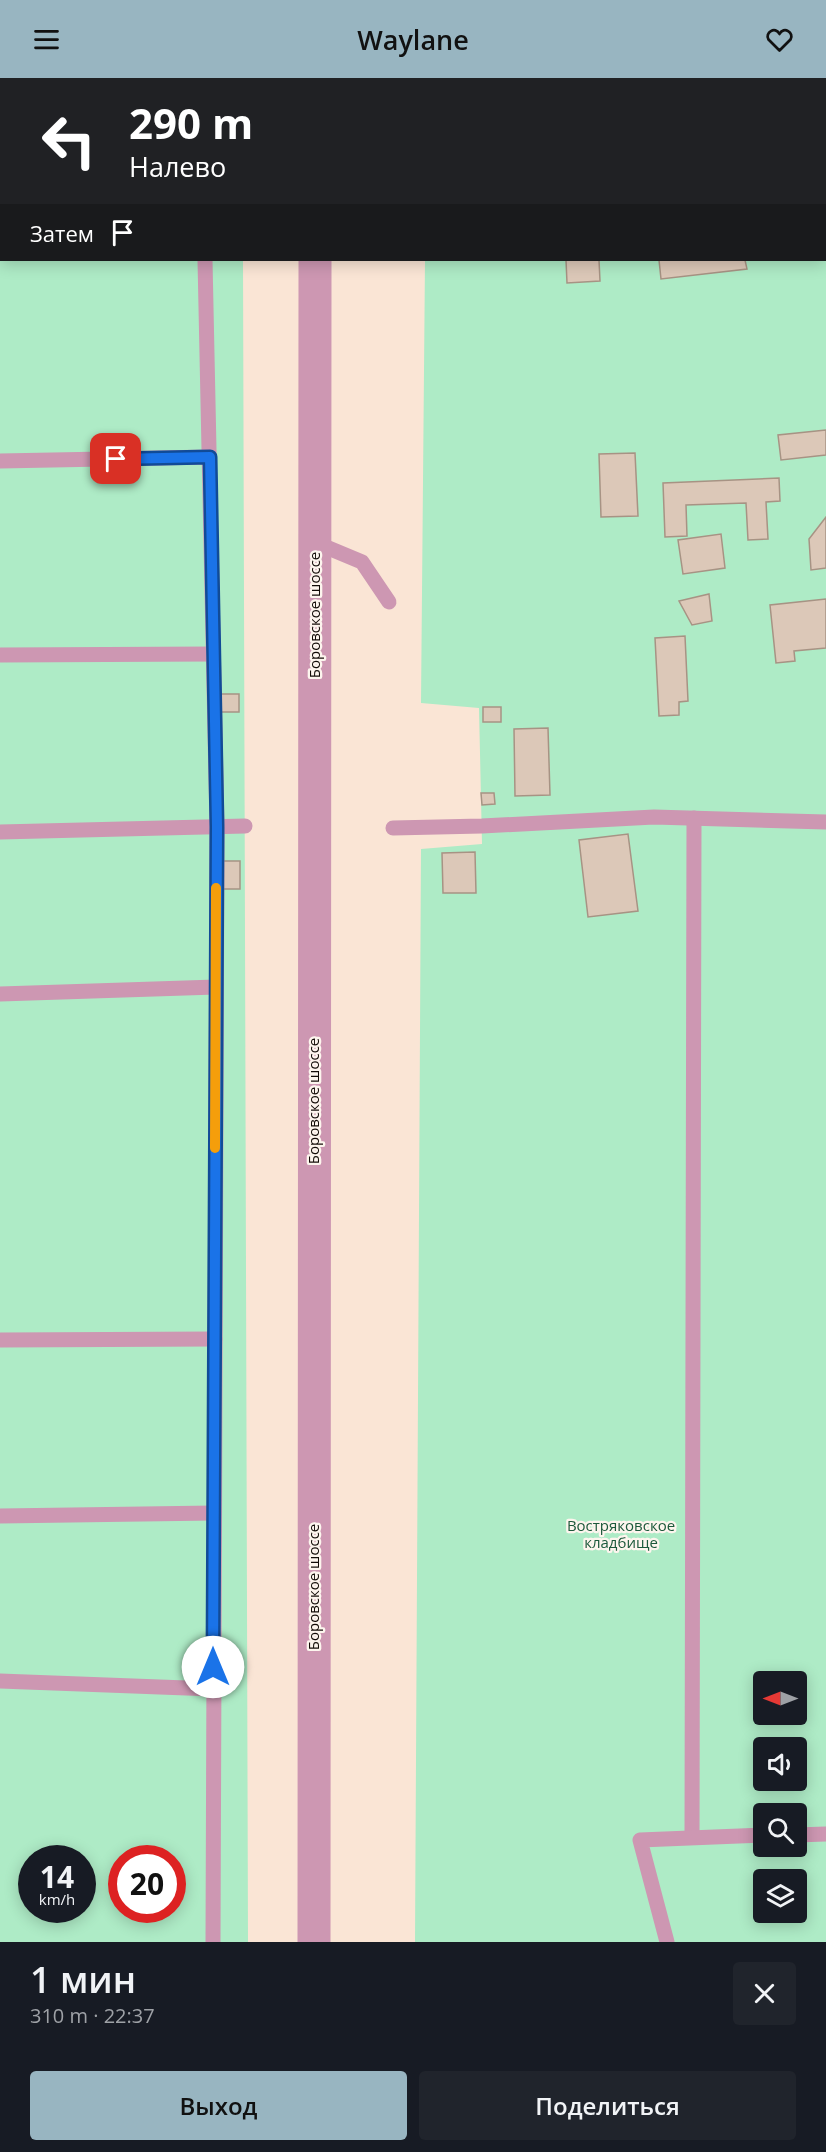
<!DOCTYPE html>
<html lang="ru">
<meta charset="utf-8">
<style>
:root{--surface:#171b24;--page:#20242c;--text:#f1f3f6;--muted:#9ea1a6;--accent:#98b5c1}
body{margin:0;font-family:"Open Sans",sans-serif;background:var(--page);color:var(--text);height:100vh;display:flex;flex-direction:column;font-size:22px;white-space:nowrap}
*{box-sizing:border-box;margin:0}
p{font-size:20px;color:var(--muted)}
.icon{flex:none;width:33px;height:33px;fill:none;stroke:currentColor;stroke-width:2;stroke-linecap:round;stroke-linejoin:round}
.map{position:relative;height:1864px;overflow:hidden}
.panel{display:flex;flex-direction:column;background:var(--surface);flex:1}
.panel>*{flex:none}
.hud{position:absolute;left:0px;top:0px;width:826px;height:183px;box-shadow:0 3px 15px #0003;background:#202124;color:#fff;overflow:hidden}
.needle{width:39px;rotate:270deg}
.tools{position:absolute;left:753px;top:1593px;display:grid;gap:12px}
.tools a{display:grid;place-items:center;width:54px;height:54px;border-radius:6px;background:var(--surface);box-shadow:0 3px 15px #0003;font-size:30px}
.speed{position:absolute;left:18px;top:1767px;display:flex;gap:12px;font-size:30px;font-weight:700;text-align:center}
.speed>*{display:grid;place-content:center;width:78px;height:78px;border-radius:50%;background:var(--surface);box-shadow:0 3px 15px #0003;line-height:1}
.speed small{font-size:15px;font-weight:400}
.speed .limit{border:9px solid #d22;background:#fff;color:#111}
.pin{position:absolute;display:grid;place-items:center;width:51px;height:51px;color:#fff;margin:-26px;border-radius:12px;box-shadow:0 3px 9px #0006}
.me{position:absolute;width:66px;margin:-33px;rotate:0deg;stroke-linejoin:round;filter:drop-shadow(0 0 4px #0008)}
.turn{display:flex;align-items:center;gap:21px;height:126px;padding:0 30px;font-size:27px}
.turn .icon{width:78px;height:78px;stroke-width:2.5}
.turn b{display:block;font-size:42px;line-height:51px}
.then{display:flex;align-items:center;height:57px;padding:0 30px;background:#0003;gap:12px;font-size:22px}
.round{display:grid;place-items:center;flex:none;width:63px;height:63px;border-radius:6px;background:var(--page)}
.head{display:flex;align-items:center;justify-content:space-between;height:102px;padding:0 30px}
h1{font-size:36px;font-weight:600;line-height:45px}
.cta{display:flex;gap:12px;margin-top:auto;padding:12px 30px}
.cta a{flex:1;height:69px;border-radius:6px;background:var(--accent);color:#111;font-size:24px;font-weight:600;line-height:69px;text-align:center}
.cta a+a{background:var(--page);color:var(--text)}
header{display:flex;justify-content:space-between;align-items:center;height:78px;padding:0 30px;background:var(--accent);color:#111;font-size:27px;font-weight:600}
.map>svg:first-child{display:block}
.green{fill:#aeebc6;fill-rule:evenodd}
.building{fill:#dcc8b8;stroke:#a79384;stroke-width:1.5}
.lines{fill:none;stroke-linecap:round;stroke-linejoin:round}
.service{stroke:#cd97b2;stroke-width:15}
.tertiary{stroke:#cd97b2;stroke-width:33}
.route-casing{stroke:#114b97;stroke-width:15}
.route{stroke:#1a73e8;stroke-width:10}
.slow{stroke:#f59e0b;stroke-width:10}
.labels{text-anchor:middle;dominant-baseline:central;stroke-width:4.5;stroke-linejoin:round;paint-order:stroke}
.street-label{font-size:15px;fill:#110a06;stroke:#fdf5ee}
.park-label{font-size:15px;fill:#1c593b;stroke:#fdf5ee}
</style>
<header><svg class="icon" aria-label="menu" viewBox="0 0 24 24"><path d="M4 6h16M4 12h16M4 18h16"/></svg>Waylane<svg class="icon" aria-label="heart" viewBox="0 0 24 24"><path d="M12 20l-8-8c-3-5 5-10 8-4 3-6 11-1 8 4z"/></svg></header>
<div class="map">
<svg width="826" height="1864" viewBox="0 0 826 1864">
<rect width="100%" height="100%" fill="#fae5d5"/>
<!-- green -->
<g class="green">
<path d="M 0,0 L 242,0 L 2,2 L 2,182 L 243,182 L 248,1864 L 0,1864 ZM 32,1780 L 82,1780 L 82,1832 L 32,1832 ZM 122,1780 L 172,1780 L 172,1832 L 122,1832 Z"/>
<path d="M 427,0 L 826,0 L 826,1864 L 415,1864 L 421,771 L 482,766 L 479,630 L 421,625 L 425,182 L 825,182 L 825,2 ZM 764,1604 L 796,1604 L 796,1636 L 764,1636 ZM 764,1670 L 796,1670 L 796,1702 L 764,1702 ZM 764,1736 L 796,1736 L 796,1768 L 764,1768 ZM 764,1802 L 796,1802 L 796,1834 L 764,1834 Z"/>
</g>
<!-- building -->
<g class="building">
<path d="M 566,182 L 599,182 L 600,203 L 567,205 Z"/>
<path d="M 659,182 L 745,182 L 747,191 L 661,201 Z"/>
<path d="M 826,352 L 826,377 L 781,382 L 778,357 Z"/>
<path d="M 635,375 L 638,438 L 601,439 L 599,376 Z"/>
<path d="M 779,400 L 780,423 L 766,424 L 768,461 L 748,462 L 746,425 L 686,427 L 687,458 L 665,459 L 663,405 Z"/>
<path d="M 826,439 L 826,490 L 811,492 L 809,461 Z"/>
<path d="M 721,456 L 725,490 L 683,496 L 678,462 Z"/>
<path d="M 709,516 L 712,543 L 692,547 L 679,523 Z"/>
<path d="M 826,521 L 826,570 L 794,573 L 795,583 L 776,585 L 770,527 Z"/>
<path d="M 685,558 L 688,623 L 679,624 L 679,637 L 659,638 L 655,560 Z"/>
<rect x="221" y="616" width="18" height="18"/>
<rect x="483" y="629" width="18" height="15"/>
<path d="M 548,650 L 550,717 L 515,718 L 514,651 Z"/>
<path d="M 481,715 L 494,715 L 495,726 L 482,727 Z"/>
<path d="M 628,756 L 638,833 L 588,839 L 579,762 Z"/>
<path d="M 475,774 L 476,815 L 443,815 L 442,775 Z"/>
<rect x="216" y="783" width="24" height="28"/>
</g>
<g class="lines">
<!-- service -->
<g class="service">
<path d="M 202,0 L 202,2"/>
<path d="M 205,182 L 217,749 L 213,1864"/>
<path d="M 0,383 L 209,379"/>
<path d="M 314,464 L 362,484 L 389,524"/>
<path d="M 0,577 L 213,576"/>
<path d="M 393,750 L 482,748 L 654,739 L 826,744"/>
<path d="M 0,754 L 245,748"/>
<path d="M 0,916 L 216,909"/>
<path d="M 0,1262 L 215,1261"/>
<path d="M 0,1438 L 214,1435"/>
<path d="M 0,1603 L 213,1611"/>
<path d="M 796,1757 L 826,1756"/>
<path d="M 692,1759 L 694,740"/>
<path d="M 667,1864 L 640,1762 L 764,1757"/>
</g>
<!-- tertiary -->
<g class="tertiary">
<path d="M 316,2 L 316,0"/>
<path d="M 314,1864 L 315,182"/>
</g>
</g>
<g class="lines">
<!-- route casing -->
<g class="route-casing">
<path id="route" d="M 116,381 L 210,379 L 217,749 L 213,1589"/>
</g>
<!-- route -->
<use href="#route" class="route"/>
<!-- slow -->
<path class="slow" d="M 215,1070 L 216,810"/>
</g>
<g class="labels">
<!-- street labels -->
<g class="street-label">
<text transform="translate(314 537) rotate(-90)">Боровское шоссе</text>
<text transform="translate(313 1023) rotate(-90)">Боровское шоссе</text>
<text transform="translate(313 1509) rotate(-90)">Боровское шоссе</text>
</g>
<!-- park labels -->
<g class="park-label">
<text x="621" y="1447">Востряковское<tspan x="621" dy="17">кладбище</tspan></text>
</g>
</g>
</svg>
<div class="tools">
<a><svg class="needle" viewBox="-14 -14 28 28"><path d="M0-13l5 13h-10z" fill="#e53935"/><path d="M0 13l5-13h-10z" fill="#9ea1a6"/></svg></a>
<a><svg class="icon" aria-label="sound" viewBox="0 0 24 24"><path d="M4 9h4l5-4v14l-5-4H4zM17 9q2 3 0 6"/></svg></a>
<a><svg class="icon" aria-label="search" viewBox="0 0 24 24"><circle cx="10" cy="10" r="6"/><path d="M15 15l6 6"/></svg></a>
<a><svg class="icon" aria-label="layers" viewBox="0 0 24 24"><path d="M12 4l9 5-9 5-9-5zM3 14l9 5 9-5"/></svg></a>
</div>
<div class="speed"><div>14<small>km/h</small></div><div class="limit">20</div></div>
<div class="pin" style="left:116px;top:381px;background:#d93025"><svg class="icon" aria-label="arrive" viewBox="0 0 24 24"><path d="M6 21V4h12l-3 4 3 4H6"/></svg></div>
<svg class="me" style="left:213px;top:1589px" viewBox="-20 -20 40 40"><circle r="19" fill="#fff"/><path d="M0-13L10 11 0 6-10 11z" fill="#1a73e8"/></svg>
<div class="hud">
<div class="turn"><svg class="icon" aria-label="left" viewBox="0 0 24 24"><path d="M17 20v-9H6M10 6l-5 5 5 5"/></svg><div><b>290 m</b>Налево</div></div>
<div class="then">Затем<svg class="icon" aria-label="arrive" viewBox="0 0 24 24"><path d="M6 21V4h12l-3 4 3 4H6"/></svg></div>
</div>
</div>
<section class="panel">
<div class="head"><div><h1>1 мин</h1><p>310 m · 22:37</p></div><a class="round"><svg class="icon" aria-label="close" viewBox="0 0 24 24"><path d="M6 6l12 12M18 6L6 18"/></svg></a></div>
<div class="cta"><a>Выход</a><a>Поделиться</a></div>
</section>
